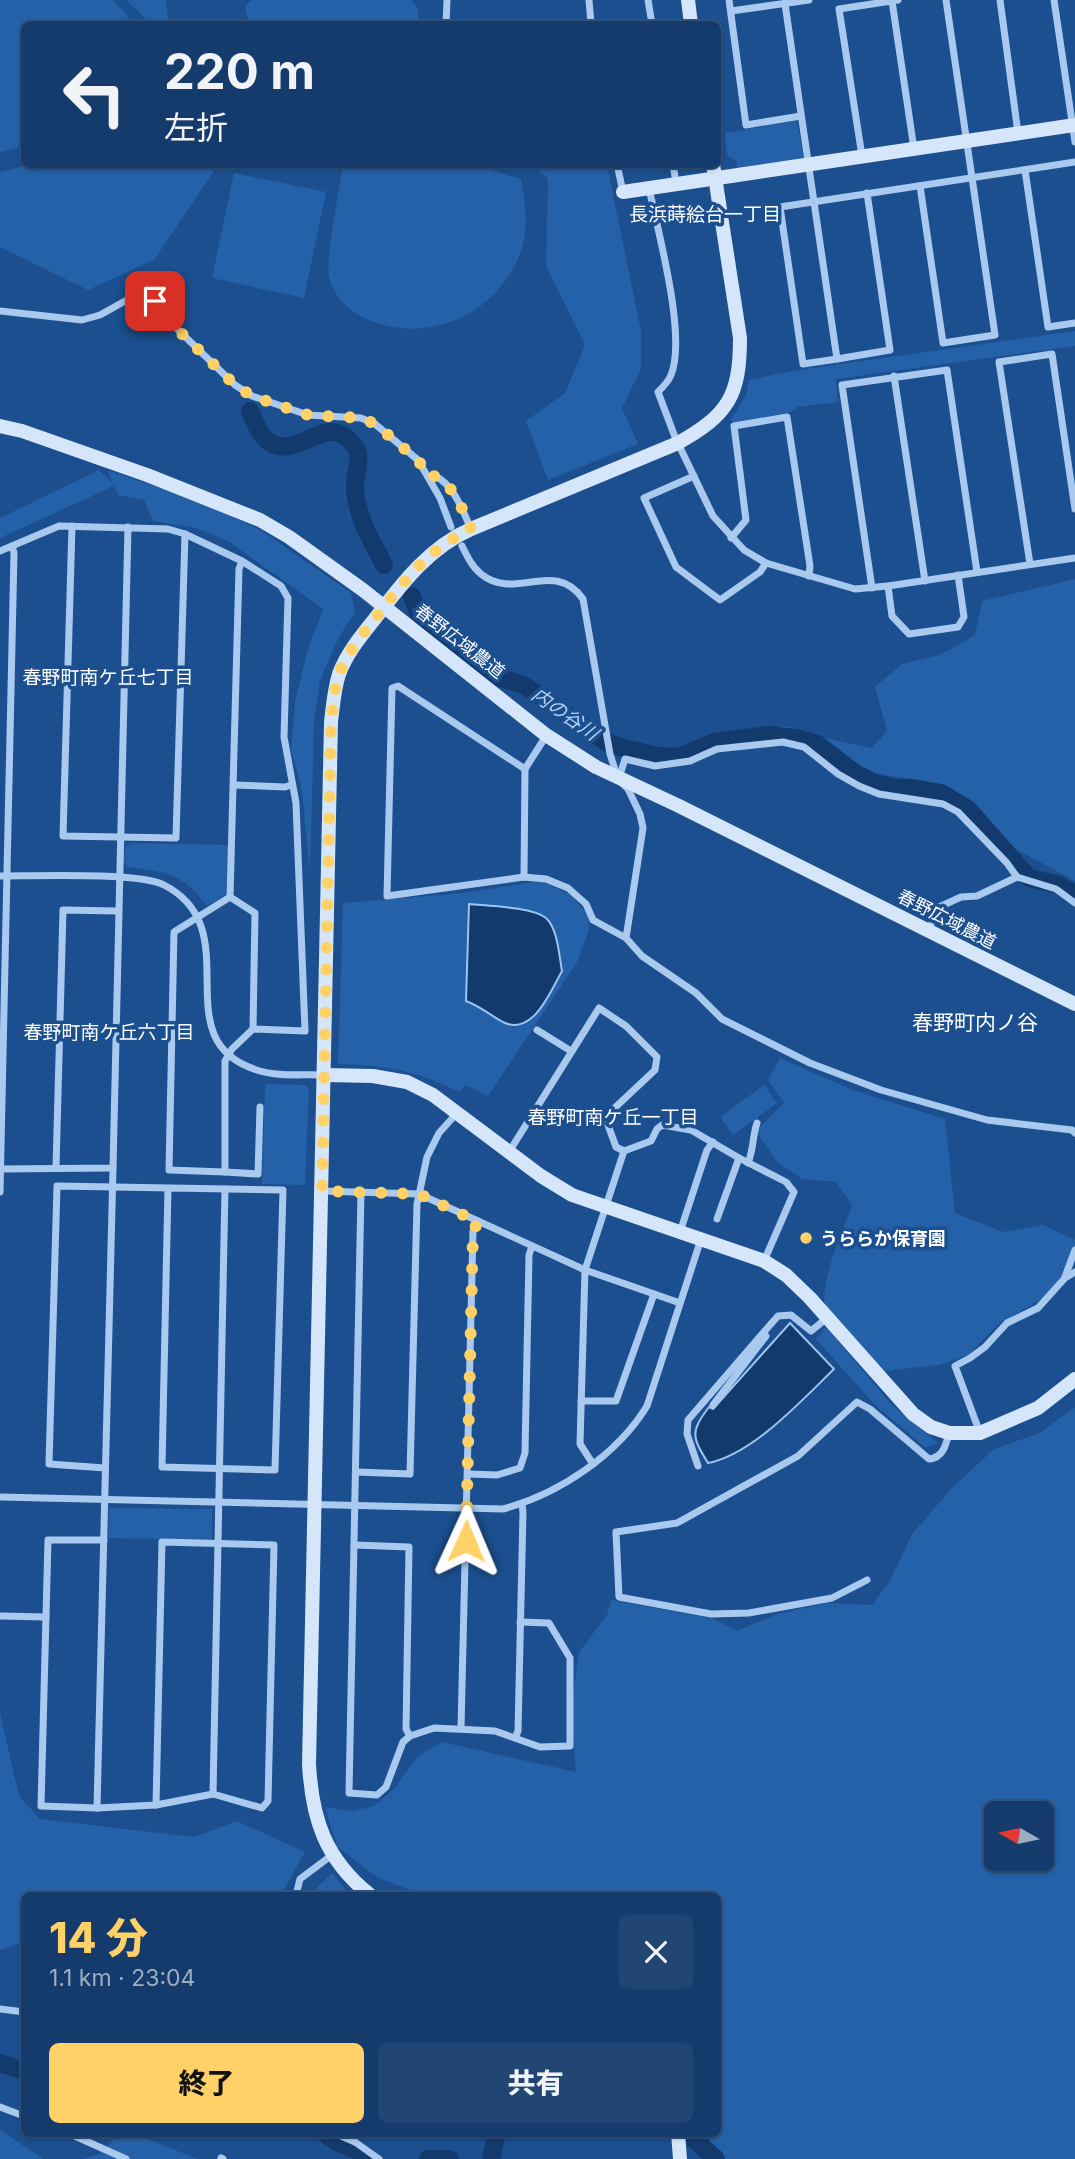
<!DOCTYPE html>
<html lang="ja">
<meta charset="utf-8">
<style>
:root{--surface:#143b6b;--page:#214673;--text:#f1f3f6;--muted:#9dadc1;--line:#33557e;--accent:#ffd166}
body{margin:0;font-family:Inter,"Noto Sans JP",sans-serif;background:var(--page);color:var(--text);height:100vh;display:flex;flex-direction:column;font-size:26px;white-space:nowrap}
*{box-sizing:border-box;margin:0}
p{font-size:23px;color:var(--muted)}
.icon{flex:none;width:38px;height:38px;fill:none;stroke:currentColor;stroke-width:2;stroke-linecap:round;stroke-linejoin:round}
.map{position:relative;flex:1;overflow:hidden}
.sheet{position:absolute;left:21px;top:1892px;width:700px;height:245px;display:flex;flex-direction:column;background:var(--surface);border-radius:10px;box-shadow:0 2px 5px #0004,0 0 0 2px var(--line)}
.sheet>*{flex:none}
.guide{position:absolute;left:21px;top:21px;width:700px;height:147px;border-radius:10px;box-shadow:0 2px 5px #0004,0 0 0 2px var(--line);background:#143b6b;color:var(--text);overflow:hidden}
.needle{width:46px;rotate:279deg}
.controls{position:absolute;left:984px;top:1801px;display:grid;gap:14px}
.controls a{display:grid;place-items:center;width:70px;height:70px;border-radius:10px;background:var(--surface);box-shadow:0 2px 5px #0004,0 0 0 2px var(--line);font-size:35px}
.pin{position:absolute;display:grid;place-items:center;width:60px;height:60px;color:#fff;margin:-30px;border-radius:14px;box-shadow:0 4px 10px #0006}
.me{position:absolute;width:77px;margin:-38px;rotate:1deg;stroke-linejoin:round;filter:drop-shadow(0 0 5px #0008)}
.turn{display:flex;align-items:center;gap:24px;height:147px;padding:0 28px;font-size:32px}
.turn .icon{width:91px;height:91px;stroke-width:2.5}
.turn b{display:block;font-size:49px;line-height:60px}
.round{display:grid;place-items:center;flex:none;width:74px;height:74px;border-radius:10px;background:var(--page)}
.overview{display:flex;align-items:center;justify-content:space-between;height:119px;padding:0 28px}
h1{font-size:42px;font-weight:800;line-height:52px;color:var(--accent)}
.action{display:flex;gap:14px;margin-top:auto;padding:14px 28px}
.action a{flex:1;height:80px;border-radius:10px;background:var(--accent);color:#111;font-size:28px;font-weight:800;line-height:80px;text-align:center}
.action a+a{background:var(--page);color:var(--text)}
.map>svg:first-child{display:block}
.green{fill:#2461a8;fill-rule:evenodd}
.water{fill:#123a6d;stroke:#9cc4f0;stroke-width:2}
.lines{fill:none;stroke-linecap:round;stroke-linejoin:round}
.river{stroke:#123a6d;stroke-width:18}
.street{stroke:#a9c9ee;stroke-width:7}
.secondary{stroke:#d6e6fa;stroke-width:14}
.route{stroke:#ffd166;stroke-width:12;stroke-dasharray:0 21.6}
.poi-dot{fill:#ffd166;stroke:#1b4f8f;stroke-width:2.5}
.labels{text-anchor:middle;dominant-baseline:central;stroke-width:7;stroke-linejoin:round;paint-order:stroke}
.street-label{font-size:18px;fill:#fff;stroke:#1b4f8f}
.poi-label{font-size:18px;font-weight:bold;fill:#fff;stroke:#1b4f8f;text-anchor:start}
.neighbourhood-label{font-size:19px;fill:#fff;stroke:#1b4f8f}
.water-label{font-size:19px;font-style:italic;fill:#b5d3f5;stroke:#1b4f8f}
.quarter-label{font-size:21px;fill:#fff;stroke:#1b4f8f}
</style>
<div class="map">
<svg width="1075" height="2159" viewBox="0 0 1075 2159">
<rect width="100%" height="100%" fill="#1b4f8f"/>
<!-- green -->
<g class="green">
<path d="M 0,0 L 112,0 L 125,12 L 131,24 L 24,24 L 24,147 L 0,152 Z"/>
<path d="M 126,0 L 166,0 L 169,24 L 151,24 Z"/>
<path d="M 252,0 L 412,0 L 417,7 L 420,24 L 249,24 L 245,6 Z"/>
<path d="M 797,121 L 804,162 L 738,171 L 736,161 L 727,155 L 725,133 Z"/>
<path d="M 32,164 L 183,166 L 184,165 L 218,165 L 154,260 L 88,290 L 0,247 L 0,172 Z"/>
<path d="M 343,165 L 472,165 L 521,179 C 525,202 529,225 522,248 C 502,311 433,345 371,321 C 350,312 335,299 329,277 C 325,263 340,185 343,165 Z"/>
<path d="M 533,165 L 607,165 L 641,331 L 641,369 L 622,408 L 638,444 L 548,480 L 526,421 L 565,393 L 585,345 L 546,266 L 548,179 Z"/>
<path d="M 234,173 L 326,192 L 304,298 L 212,278 Z"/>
<path d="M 1075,331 L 1075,346 L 836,379 L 838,402 L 797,407 L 791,412 L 733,424 L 731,420 L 746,395 L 749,380 L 798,370 Z"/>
<path d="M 99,470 L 113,484 L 107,470 L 204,503 L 262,531 L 351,593 L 355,612 L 339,637 L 320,680 L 314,722 L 310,873 L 302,791 L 291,749 L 295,702 L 307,652 L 323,609 L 228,541 L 196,528 L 153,521 L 144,500 L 118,495 L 114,486 L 0,538 L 0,518 Z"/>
<path d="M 1075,579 L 1075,881 L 993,837 L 972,805 L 945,785 L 857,770 L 808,751 L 764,743 L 760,727 L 790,727 L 829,739 L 872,748 L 887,731 L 875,687 L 902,664 L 940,655 L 975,635 L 982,601 Z"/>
<path d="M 131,843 L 229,845 L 226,894 L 207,906 C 184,874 165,872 128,867 L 124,862 L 125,847 Z"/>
<path d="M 541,881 L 571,895 L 588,916 L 589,930 L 577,962 L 488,1096 L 466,1085 L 459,1092 C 418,1071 384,1065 338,1064 L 343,903 L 463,893 Z"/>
<path d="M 780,1058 L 853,1090 L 945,1119 L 955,1213 L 1003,1232 L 1043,1225 L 1075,1240 L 1075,1250 L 1069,1267 L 1045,1297 L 1000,1323 L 968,1355 L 939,1365 L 885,1371 C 872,1361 835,1325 827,1311 C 816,1289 844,1228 852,1205 L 836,1182 L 802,1179 L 777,1162 L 756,1131 L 784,1103 L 768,1080 Z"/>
<path d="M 265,1084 L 306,1085 L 309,1090 L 305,1185 L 262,1184 Z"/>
<path d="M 764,1085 L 777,1103 L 733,1135 L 720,1117 Z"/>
<path d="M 826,1327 L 890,1403 L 938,1443 L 926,1448 L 874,1404 L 816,1339 Z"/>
<path d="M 1075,1407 L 1075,2159 L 718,2159 L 707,2133 L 718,2133 L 718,1895 L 422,1895 L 377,1877 L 337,1847 L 325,1807 L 352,1811 L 374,1806 L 395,1788 L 417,1757 L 442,1742 L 576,1772 L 571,1707 L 579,1652 L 607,1615 L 611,1600 L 714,1619 L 737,1631 L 777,1614 L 828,1603 L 872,1605 L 890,1581 L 912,1534 L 952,1488 L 994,1449 L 1040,1433 ZM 996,1813 L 1041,1813 L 1041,1858 L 996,1858 Z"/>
<path d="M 109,1508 L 212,1509 L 212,1540 L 108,1538 Z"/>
<path d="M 0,1713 L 19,1796 L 40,1819 L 194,1837 L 237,1821 L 305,1852 L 281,1895 L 24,1895 L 24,1942 L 0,1950 Z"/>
<path d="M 332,1873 L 350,1895 L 312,1895 L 311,1893 Z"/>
<path d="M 0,2130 L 43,2159 L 0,2159 Z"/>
<path d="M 120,2133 L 132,2133 L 198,2159 L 82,2159 L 100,2154 Z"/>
</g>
<!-- water -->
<g class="water">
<path d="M 469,904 C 488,906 532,907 546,918 C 558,929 559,956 562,971 C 551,990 534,1035 505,1023 C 492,1017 482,1007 466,1001 Z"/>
<path d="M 790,1323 L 834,1369 C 801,1401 753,1454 708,1463 C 692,1437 690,1432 709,1407 L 713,1409 Z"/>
</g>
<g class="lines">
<!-- river -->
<g class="river">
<path d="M 250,411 C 254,419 257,429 262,435 C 291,470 322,412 349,440 C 352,443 357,449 358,453 C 360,463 355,476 355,485 C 355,492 356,500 358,506 C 362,528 375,545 384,565"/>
<path d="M 412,596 L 418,613 L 427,622 L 494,676 L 524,685 L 604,741 L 620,747 L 657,756 L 679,757 L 714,742 L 768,735 L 796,738 L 817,744 L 855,773 L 874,783 L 895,788 L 912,788 L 941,793 L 968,809 L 1029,878 L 1059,885 L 1075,894"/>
<path d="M 0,2063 L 24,2071"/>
<path d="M 325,2133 C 337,2147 357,2146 370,2159"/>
<path d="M 687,2133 L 716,2159"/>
<path d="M 428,2159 L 450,2159"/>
<path d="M 491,2159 L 497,2133"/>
</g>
<!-- street -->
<g class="street">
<path d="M 589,0 L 591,24"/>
<path d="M 648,0 L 652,24"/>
<path d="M 729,0 L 746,125 L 801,116"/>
<path d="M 1000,0 L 1018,133"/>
<path d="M 1054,0 L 1075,142"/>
<path d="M 892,1 L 914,149"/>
<path d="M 785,4 L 837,359 L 890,350 L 867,193"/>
<path d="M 731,11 L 809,0"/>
<path d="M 446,24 L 447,0"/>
<path d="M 862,156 L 839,9 L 898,0"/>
<path d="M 617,164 L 623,192"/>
<path d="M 673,164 L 676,183"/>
<path d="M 1025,170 L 1048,327 L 1075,323"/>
<path d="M 920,186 L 943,343 L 995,335 L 946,0"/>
<path d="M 649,188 C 658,232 687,336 671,375 C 669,381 663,387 658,392 L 675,437 L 713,516 L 744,550 L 766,563 L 855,589 L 888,586 L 1075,558"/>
<path d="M 0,311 L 82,320 L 100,315 L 134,296 L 144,295 L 155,301 L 172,324 L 235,385 L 252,396 L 308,415 L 361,418 L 375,424 L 418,460 L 440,498 L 451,527"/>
<path d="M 837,359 L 803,364 L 780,207 L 1075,162"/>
<path d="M 894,376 L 925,581"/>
<path d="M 694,476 L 644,498 L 676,567 L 720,600 L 760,572 L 766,563"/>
<path d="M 429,477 L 435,476 C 454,485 463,511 471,529"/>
<path d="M 72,526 L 63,836 L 176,838 L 185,534"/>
<path d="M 731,538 L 746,520 L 734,426 L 787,417 L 810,566 L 809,576"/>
<path d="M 462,546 C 467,556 472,567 481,574 C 515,602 554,558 583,599 L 610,754 L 618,779 L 628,789 L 640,814 L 643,828 L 626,938 L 642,956 L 696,993 L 722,1019 L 810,1063 L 881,1090 L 987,1120 L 1072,1130 L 1075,1133"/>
<path d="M 0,551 L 59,526 L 168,529 L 185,534 L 242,561 L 239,569 L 230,897 L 174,932 L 169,1170 L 225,1172 L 225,1061 L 232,1049 L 253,1029 L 305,1031 L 296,803 L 284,737 L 288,598 L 281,586 L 242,561"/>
<path d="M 1030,564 L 999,362 L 1052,354 L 1075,509"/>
<path d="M 888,586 L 892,616 L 909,634 L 958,627 L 964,617 L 958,575"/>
<path d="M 872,588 L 842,385 L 947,370 L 977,572"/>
<path d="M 525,769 L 398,686 L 392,688 L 387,896 L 524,877 L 546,879 L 568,888 L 586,904 L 593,920 L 626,938"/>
<path d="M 619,778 L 625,759 L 655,766 L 690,761 L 717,749 L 783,742 L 804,747 L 838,774 L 859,786 L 879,794 L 943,804 L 958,812 L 1007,863 L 1017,877 L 1056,889 L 1075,903"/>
<path d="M 234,785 L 285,787 L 291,785"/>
<path d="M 0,876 C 34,876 139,872 164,885 C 252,930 159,1042 260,1071 C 280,1077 303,1074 323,1075"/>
<path d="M 524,877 L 525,769 L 546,736"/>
<path d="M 230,897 L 255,913 L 253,1029"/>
<path d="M 929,931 L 935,909 L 961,897 L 977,896 L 1017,877"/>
<path d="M 537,1030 L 571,1051"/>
<path d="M 624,1151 L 651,1141 L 657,1129 L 662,1125 L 691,1130 L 739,1158 L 786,1182 L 794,1192 L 764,1261"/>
<path d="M 509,1152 L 599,1008 L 626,1026 L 657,1057 L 655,1070 L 605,1117 L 616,1147 L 624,1151"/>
<path d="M 748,1163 C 754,1148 752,1138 757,1123"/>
<path d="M 56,1168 L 63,910 L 117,911"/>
<path d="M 0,1169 L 113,1168 L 128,527"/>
<path d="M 225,1172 L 258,1174 L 260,1107"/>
<path d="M 322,1191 L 419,1194 L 585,1270 L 680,1303"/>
<path d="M 361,1191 L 349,1793 L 377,1795 L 386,1787 L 403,1742 L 410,1736 L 434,1728 L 495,1731 L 540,1747 L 570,1746 L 570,1658 L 549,1623 L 520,1622"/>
<path d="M 0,1192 L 14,553 L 12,546"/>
<path d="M 717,1219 L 739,1158"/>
<path d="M 680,1232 L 707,1150 L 713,1142"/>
<path d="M 1065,1277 L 1075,1250"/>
<path d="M 581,1401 L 616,1401 L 654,1294"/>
<path d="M 713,1405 L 766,1336"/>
<path d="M 980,1433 L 955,1366 L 970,1358 L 985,1347 L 1007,1323 L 1038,1308 L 1065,1278 L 1075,1272"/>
<path d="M 593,1464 L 580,1444 L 585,1270 L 624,1151"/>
<path d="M 698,1466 L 687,1434 L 688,1420 L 770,1325 L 778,1316 L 791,1315 L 811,1331 L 827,1318"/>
<path d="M 105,1468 L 49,1464 L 57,1186 L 283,1190 L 275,1470 L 162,1467 L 168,1188"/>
<path d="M 356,1472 L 410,1474 L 417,1204 L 427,1157 L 439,1133 L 457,1113"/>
<path d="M 468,1474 L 497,1475 L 520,1468 L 525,1453 L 529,1255 L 532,1246"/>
<path d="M 0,1497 L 503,1509 C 559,1494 617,1455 647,1406 L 701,1239"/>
<path d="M 104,1540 L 48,1540 L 41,1806 L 97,1808 L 156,1805 L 213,1794 L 225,1189"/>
<path d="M 355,1545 L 409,1547 L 406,1729 L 410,1736"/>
<path d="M 867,1580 L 832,1598 L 749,1613 L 711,1614 L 619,1597 L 616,1532 L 677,1523 L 798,1456 L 857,1402 L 870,1409 L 929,1459 C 943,1458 946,1445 949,1433"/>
<path d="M 0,1616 L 46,1617"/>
<path d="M 461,1728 L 473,1231 L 478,1221"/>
<path d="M 515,1738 L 518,1731 L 523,1512 L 522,1504"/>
<path d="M 156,1805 L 162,1542 L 274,1545 L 268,1801 L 262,1808 L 213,1794"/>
<path d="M 97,1808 L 113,1168"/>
<path d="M 296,1895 L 300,1879 L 332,1855"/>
<path d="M 0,2009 L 24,2012"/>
<path d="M 0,2107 L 24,2116"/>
<path d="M 68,2133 L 126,2159"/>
<path d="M 334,2133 L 355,2142 L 379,2159"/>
<path d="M 221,2158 L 223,2159"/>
</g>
<!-- secondary -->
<g class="secondary">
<path d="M 688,0 L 691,24"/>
<path d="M 623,192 L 1075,125"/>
<path d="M 0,426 L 22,431 L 147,475 L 260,520 L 289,537 L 363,590 L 546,735 L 596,767 L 679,806 L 1075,1004"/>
<path d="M 324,1075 L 373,1076 L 407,1082 L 433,1095 L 541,1176 L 572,1195 L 764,1261 L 786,1275 L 810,1298 L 913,1414 L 931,1427 L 949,1433 L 980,1433 L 1038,1408 L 1075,1379"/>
<path d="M 370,1895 C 325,1859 312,1819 309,1764 L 331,722 C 333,706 334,690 339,674 C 347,652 363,634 377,616 C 403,582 430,547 471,529 L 678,443 C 728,415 740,396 740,338 L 713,164"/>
<path d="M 678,2133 L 680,2159"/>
</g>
</g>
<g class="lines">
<!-- route -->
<path class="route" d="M 155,301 L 172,324 L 235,385 L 252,396 L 308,415 L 361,418 L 375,424 L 418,460 L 429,477 L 435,476 C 454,485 463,511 471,529 C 430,547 403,582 377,616 C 363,634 347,652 339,674 C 334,690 333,706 331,722 L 322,1191 L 419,1194 L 478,1222 L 473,1231 L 466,1541"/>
</g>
<!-- markers -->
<circle class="poi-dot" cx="806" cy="1238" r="7"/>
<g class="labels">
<!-- street labels -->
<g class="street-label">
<text transform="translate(460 641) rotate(38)">春野広域農道</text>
<text transform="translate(947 919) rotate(27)">春野広域農道</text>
</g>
<!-- poi labels -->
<g class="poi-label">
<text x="820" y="1238">うららか保育園</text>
</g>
<!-- neighbourhood labels -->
<g class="neighbourhood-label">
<text x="705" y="214">長浜蒔絵台一丁目</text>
<text x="108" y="677">春野町南ケ丘七丁目</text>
<text x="109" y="1032">春野町南ケ丘六丁目</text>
<text x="613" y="1117">春野町南ケ丘一丁目</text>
</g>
<!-- water labels -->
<g class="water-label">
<text transform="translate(565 714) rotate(35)">内の谷川</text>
</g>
<!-- quarter labels -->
<g class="quarter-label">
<text x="975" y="1022">春野町内ノ谷</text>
</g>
</g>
</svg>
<div class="controls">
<a><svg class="needle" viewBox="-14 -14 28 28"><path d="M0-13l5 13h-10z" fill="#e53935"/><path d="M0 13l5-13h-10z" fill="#9dadc1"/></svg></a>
</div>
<div class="pin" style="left:155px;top:301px;background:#d93025"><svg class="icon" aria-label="arrive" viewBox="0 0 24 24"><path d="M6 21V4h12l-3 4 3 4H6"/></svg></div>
<svg class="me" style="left:466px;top:1541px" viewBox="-20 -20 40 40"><path d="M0-17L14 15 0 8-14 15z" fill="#ffd166" stroke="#fff" stroke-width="4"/></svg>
<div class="guide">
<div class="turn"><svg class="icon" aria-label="left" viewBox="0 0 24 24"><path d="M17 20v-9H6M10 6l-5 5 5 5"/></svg><div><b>220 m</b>左折</div></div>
</div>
<section class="sheet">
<div class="overview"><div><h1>14 分</h1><p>1.1 km · 23:04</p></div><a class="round"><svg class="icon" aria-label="close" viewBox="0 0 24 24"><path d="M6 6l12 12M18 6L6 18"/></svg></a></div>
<div class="action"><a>終了</a><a>共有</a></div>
</section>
</div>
